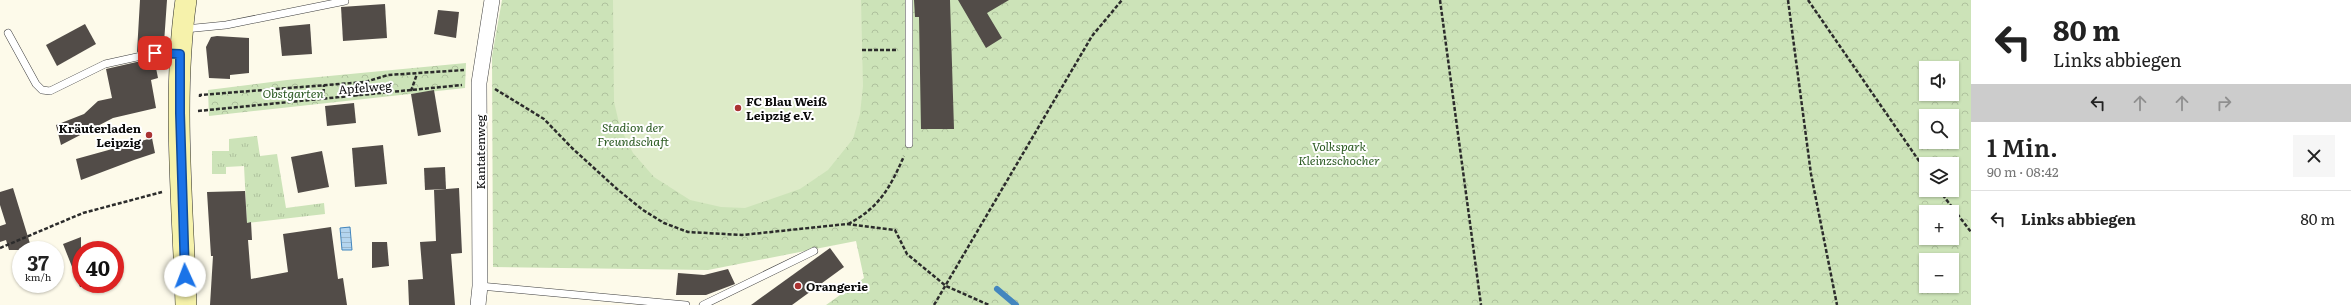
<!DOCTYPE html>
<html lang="de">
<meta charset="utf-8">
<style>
:root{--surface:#fff;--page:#f6f6f6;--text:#222;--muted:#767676;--line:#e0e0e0}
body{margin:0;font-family:Literata,serif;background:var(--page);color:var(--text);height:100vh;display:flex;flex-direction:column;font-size:15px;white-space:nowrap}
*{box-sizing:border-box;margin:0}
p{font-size:13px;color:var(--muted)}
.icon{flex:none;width:22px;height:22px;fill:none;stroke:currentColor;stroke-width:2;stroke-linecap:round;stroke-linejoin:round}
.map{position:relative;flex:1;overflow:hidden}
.drawer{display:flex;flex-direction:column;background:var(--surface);width:380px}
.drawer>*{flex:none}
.top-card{background:#fff;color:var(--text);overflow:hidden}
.controls{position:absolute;left:1919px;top:61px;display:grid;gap:8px}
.controls a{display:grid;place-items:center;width:40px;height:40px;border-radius:0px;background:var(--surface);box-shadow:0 1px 3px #0004;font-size:20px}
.speed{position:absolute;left:12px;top:241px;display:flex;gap:8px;font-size:20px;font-weight:700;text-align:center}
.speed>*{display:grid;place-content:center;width:52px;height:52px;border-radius:50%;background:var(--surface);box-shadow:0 1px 3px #0004;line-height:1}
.speed small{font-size:10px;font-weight:400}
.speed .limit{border:6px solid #d22;background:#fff;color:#111}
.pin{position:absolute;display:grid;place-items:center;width:34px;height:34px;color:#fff;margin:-17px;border-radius:8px;box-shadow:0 2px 6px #0006}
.me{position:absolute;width:44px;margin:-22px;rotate:358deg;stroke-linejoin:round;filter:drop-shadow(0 0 3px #0008)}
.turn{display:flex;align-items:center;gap:14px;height:84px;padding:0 16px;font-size:18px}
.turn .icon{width:52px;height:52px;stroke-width:2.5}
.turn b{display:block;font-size:28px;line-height:34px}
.lanes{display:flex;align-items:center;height:38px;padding:0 16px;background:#0003;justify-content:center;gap:20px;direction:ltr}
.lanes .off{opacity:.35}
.round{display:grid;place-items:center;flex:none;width:42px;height:42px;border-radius:0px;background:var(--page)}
.head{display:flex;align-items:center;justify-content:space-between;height:68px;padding:0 16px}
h1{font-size:24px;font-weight:600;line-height:30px}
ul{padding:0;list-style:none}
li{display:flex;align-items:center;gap:12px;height:56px;padding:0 16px;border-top:1px solid var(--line)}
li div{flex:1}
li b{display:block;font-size:15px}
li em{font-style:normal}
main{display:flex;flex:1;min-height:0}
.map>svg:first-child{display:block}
.grass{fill:url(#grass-tufts)}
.park{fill:url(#park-crowns);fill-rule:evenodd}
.pitch{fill:#ddebc8}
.water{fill:url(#water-rules);stroke:#4386be}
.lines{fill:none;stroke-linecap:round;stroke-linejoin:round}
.stream{stroke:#4386be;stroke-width:6}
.building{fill:#524c48}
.lane-casing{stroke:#3d3d3d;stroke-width:8}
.street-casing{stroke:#3d3d3d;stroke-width:16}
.secondary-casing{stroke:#2c2c2c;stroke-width:22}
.path{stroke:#2c2c2c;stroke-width:2.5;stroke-dasharray:4 2;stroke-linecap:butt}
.lane{stroke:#fff;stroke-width:7}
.street{stroke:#fff;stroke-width:15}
.secondary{stroke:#f6f2ab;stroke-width:21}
.route-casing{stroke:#114b97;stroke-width:10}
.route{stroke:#1a73e8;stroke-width:7}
.poi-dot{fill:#aa3332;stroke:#fff;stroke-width:1.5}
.labels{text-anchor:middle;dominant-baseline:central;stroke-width:4;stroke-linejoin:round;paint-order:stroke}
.street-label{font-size:12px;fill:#0a0a0a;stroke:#fff}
.park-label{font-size:12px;font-style:italic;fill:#2b5a22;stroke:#fff}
.poi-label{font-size:12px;font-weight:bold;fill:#0a0a0a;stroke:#fff;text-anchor:start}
</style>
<main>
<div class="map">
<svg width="1971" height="305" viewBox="0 0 1971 305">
<defs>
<pattern id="grass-tufts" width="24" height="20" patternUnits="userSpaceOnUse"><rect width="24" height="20" fill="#cce3b8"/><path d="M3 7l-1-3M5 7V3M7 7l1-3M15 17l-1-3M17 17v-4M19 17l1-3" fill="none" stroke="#aec19d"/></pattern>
<pattern id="park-crowns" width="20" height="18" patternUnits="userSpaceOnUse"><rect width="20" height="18" fill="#cce3b8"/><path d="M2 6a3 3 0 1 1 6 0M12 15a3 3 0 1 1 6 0" fill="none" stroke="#aec19d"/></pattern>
<pattern id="water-rules" width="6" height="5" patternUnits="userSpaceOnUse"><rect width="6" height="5" fill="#b4d5ef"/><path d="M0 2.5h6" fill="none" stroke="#99b6cc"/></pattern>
</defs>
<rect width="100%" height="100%" fill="#fdfaea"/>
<!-- grass -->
<path class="grass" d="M 257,136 L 260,156 L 277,154 L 286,208 L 324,203 L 325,214 L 247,223 L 244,166 L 226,167 L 226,174 L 212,174 L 212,151 L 229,151 L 229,139 Z"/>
<!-- park -->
<g class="park">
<path d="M 502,0 L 1971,0 L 1971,305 L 826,305 L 864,278 L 856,241 L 708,270 L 493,267 L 492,56 ZM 1926,68 L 1952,68 L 1952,94 L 1926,94 ZM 1926,116 L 1952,116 L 1952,142 L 1926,142 ZM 1926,164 L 1952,164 L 1952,190 L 1926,190 ZM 1926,212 L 1952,212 L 1952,238 L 1926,238 ZM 1926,260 L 1952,260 L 1952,286 L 1926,286 Z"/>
<path d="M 466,63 L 465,88 L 209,116 L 208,90 L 287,80 Z"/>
</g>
<!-- pitch -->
<path class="pitch" d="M 613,0 L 861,0 L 863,86 L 860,114 L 853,139 L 828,170 L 800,189 L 745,208 L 721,207 L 690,200 L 654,177 L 633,153 L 620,127 L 614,102 Z"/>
<!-- water -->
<path class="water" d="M 350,227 L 352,250 L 342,250 L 340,228 Z"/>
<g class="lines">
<!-- stream -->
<path class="stream" d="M 997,289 L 1016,305"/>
</g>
<!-- building -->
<g class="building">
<path d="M 140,0 L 167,0 L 164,43 L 150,43 L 151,49 L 137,52 Z"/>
<path d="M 914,0 L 950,0 L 954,129 L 921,129 L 919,17 L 915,17 Z"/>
<path d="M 958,0 L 1009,0 L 987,13 L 1002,38 L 986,48 Z"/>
<path d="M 385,4 L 387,38 L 343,41 L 341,7 Z"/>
<path d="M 438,10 L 459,12 L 456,38 L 434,34 Z"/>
<path d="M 85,24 L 96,44 L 57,66 L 46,45 Z"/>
<path d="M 310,24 L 312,54 L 282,56 L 279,27 Z"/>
<path d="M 217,36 L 249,38 L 249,73 L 230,75 L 230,79 L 209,78 L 206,47 L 211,37 Z"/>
<path d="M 154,58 L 158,78 L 151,80 L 156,108 L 113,118 L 61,145 L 56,125 L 84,114 L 98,101 L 112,98 L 106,69 Z"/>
<path d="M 434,90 L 441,132 L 418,136 L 411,94 Z"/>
<path d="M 354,103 L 356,123 L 327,126 L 325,106 Z"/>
<path d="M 152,138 L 155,153 L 134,160 L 81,180 L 76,159 Z"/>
<path d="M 383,145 L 387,184 L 355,187 L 352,148 Z"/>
<path d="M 322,151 L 329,187 L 298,193 L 291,157 Z"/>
<path d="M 445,167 L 446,189 L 425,190 L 424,168 Z"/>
<path d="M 13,188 L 32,250 L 9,250 L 6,240 L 0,242 L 0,226 L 6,224 L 0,205 L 0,192 Z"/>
<path d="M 459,188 L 462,253 L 451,254 L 455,305 L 409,305 L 408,280 L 423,279 L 420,242 L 436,241 L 434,190 Z"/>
<path d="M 245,191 L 247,223 L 251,222 L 252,240 L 248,240 L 251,279 L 288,272 L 283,234 L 331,227 L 338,279 L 343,278 L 347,305 L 210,305 L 213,256 L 211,256 L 207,192 Z"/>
<path d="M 81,237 L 81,287 L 80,287 L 63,244 Z"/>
<path d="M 372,242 L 387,242 L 389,266 L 372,268 Z"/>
<path d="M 830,248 L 844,267 L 792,305 L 751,305 Z"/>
<path d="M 728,269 L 735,284 L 706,295 L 676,295 L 678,273 L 704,275 Z"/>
</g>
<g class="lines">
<!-- lane casing -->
<g class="lane-casing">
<g id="lane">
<path d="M 909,0 L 909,144"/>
<path d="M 185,29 L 226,25 L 345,1"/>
<path d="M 8,33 L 36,84 L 42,90 L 50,91 L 105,64 L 155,53 L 180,54"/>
<path d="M 480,286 L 686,305"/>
<path d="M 703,305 L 814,251"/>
</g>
</g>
<!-- street casing -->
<g class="street-casing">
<path id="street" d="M 478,305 L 480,286 L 479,83 L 492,0"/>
</g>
<!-- secondary casing -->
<g class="secondary-casing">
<path id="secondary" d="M 186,305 C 183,207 172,97 186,0"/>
</g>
<!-- path -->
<g class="path">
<path d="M 1440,0 L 1481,305"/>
<path d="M 1788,0 L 1811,174 L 1837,305"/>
<path d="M 1808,0 L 1926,171"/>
<path d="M 862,50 L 896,50"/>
<path d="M 495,89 L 544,119 L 572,148 L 617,189 L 643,210 L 664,223 L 688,232 L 742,235 L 847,224 L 895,230 L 907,254 L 946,286 L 989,305"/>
<path d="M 411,91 L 417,74"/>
<path d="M 357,96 L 365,82"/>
<path d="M 200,97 L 200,95 L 365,82 L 388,75 L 464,70"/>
<path d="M 323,99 L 324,85"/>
<path d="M 198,111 L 462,85"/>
<path d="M 1939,190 L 1971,232"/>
<path d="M 848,224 C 879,208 890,188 904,156"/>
<path d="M 0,248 L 83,213 L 162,192"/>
<path d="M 934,305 L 1092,36 L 1122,0"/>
</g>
<!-- lane -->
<use href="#lane" class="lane"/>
<!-- street -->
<use href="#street" class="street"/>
<!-- secondary -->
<use href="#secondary" class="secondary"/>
</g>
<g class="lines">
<!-- route casing -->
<g class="route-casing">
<path id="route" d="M 155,53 L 180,54 L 180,113 L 185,276"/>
</g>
<!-- route -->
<use href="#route" class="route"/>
</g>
<!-- markers -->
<g class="poi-dot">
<circle cx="738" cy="108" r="4"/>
<circle cx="149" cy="135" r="4"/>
<circle cx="798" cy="286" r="4"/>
</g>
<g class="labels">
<!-- street labels -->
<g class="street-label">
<text transform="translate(365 87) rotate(-5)">Apfelweg</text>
<text transform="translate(480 152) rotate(-90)">Kantatenweg</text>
</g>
<!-- park labels -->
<g class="park-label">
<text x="293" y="93">Obstgarten</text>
<text x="633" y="127">Stadion der<tspan x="633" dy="14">Freundschaft</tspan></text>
<text x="1339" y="146">Volkspark<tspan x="1339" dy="14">Kleinzschocher</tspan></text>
</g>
<!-- poi labels -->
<g class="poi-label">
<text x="746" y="101">FC Blau Weiß<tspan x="746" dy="14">Leipzig e.V.</tspan></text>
<text x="141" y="128" text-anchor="end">Kräuterladen<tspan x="141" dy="14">Leipzig</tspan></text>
<text x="806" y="286">Orangerie</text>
</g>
</g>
</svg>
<div class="controls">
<a><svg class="icon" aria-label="sound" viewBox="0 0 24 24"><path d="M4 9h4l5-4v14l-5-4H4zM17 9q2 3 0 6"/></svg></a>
<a><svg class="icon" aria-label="search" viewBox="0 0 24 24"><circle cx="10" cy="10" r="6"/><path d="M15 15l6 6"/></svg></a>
<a><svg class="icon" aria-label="layers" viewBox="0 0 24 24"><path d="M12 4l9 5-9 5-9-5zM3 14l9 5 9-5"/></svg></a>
<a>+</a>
<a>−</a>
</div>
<div class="speed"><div>37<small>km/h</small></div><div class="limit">40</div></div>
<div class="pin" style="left:155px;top:53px;background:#d93025"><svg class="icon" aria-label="arrive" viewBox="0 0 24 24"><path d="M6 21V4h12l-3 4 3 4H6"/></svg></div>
<svg class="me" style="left:185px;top:276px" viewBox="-20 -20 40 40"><circle r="19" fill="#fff"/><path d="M0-13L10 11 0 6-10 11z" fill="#1a73e8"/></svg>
</div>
<section class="drawer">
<div class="top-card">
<div class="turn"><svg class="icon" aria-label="left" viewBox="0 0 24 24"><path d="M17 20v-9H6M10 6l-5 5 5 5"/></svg><div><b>80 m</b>Links abbiegen</div></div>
<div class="lanes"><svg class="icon" aria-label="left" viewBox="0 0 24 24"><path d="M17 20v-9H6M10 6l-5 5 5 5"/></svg><svg class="icon off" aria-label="ahead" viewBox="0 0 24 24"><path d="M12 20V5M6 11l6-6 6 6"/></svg><svg class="icon off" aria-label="ahead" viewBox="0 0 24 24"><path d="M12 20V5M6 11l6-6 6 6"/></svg><svg class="icon off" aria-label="right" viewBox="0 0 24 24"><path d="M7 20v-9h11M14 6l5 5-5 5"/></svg></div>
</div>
<div class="head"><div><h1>1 Min.</h1><p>90 m · 08:42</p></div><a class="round"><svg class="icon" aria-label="close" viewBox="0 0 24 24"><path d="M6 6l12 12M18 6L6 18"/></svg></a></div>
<ul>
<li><svg class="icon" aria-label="left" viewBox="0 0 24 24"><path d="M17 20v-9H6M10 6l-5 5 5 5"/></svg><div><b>Links abbiegen</b></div><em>80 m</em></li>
</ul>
</section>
</main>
